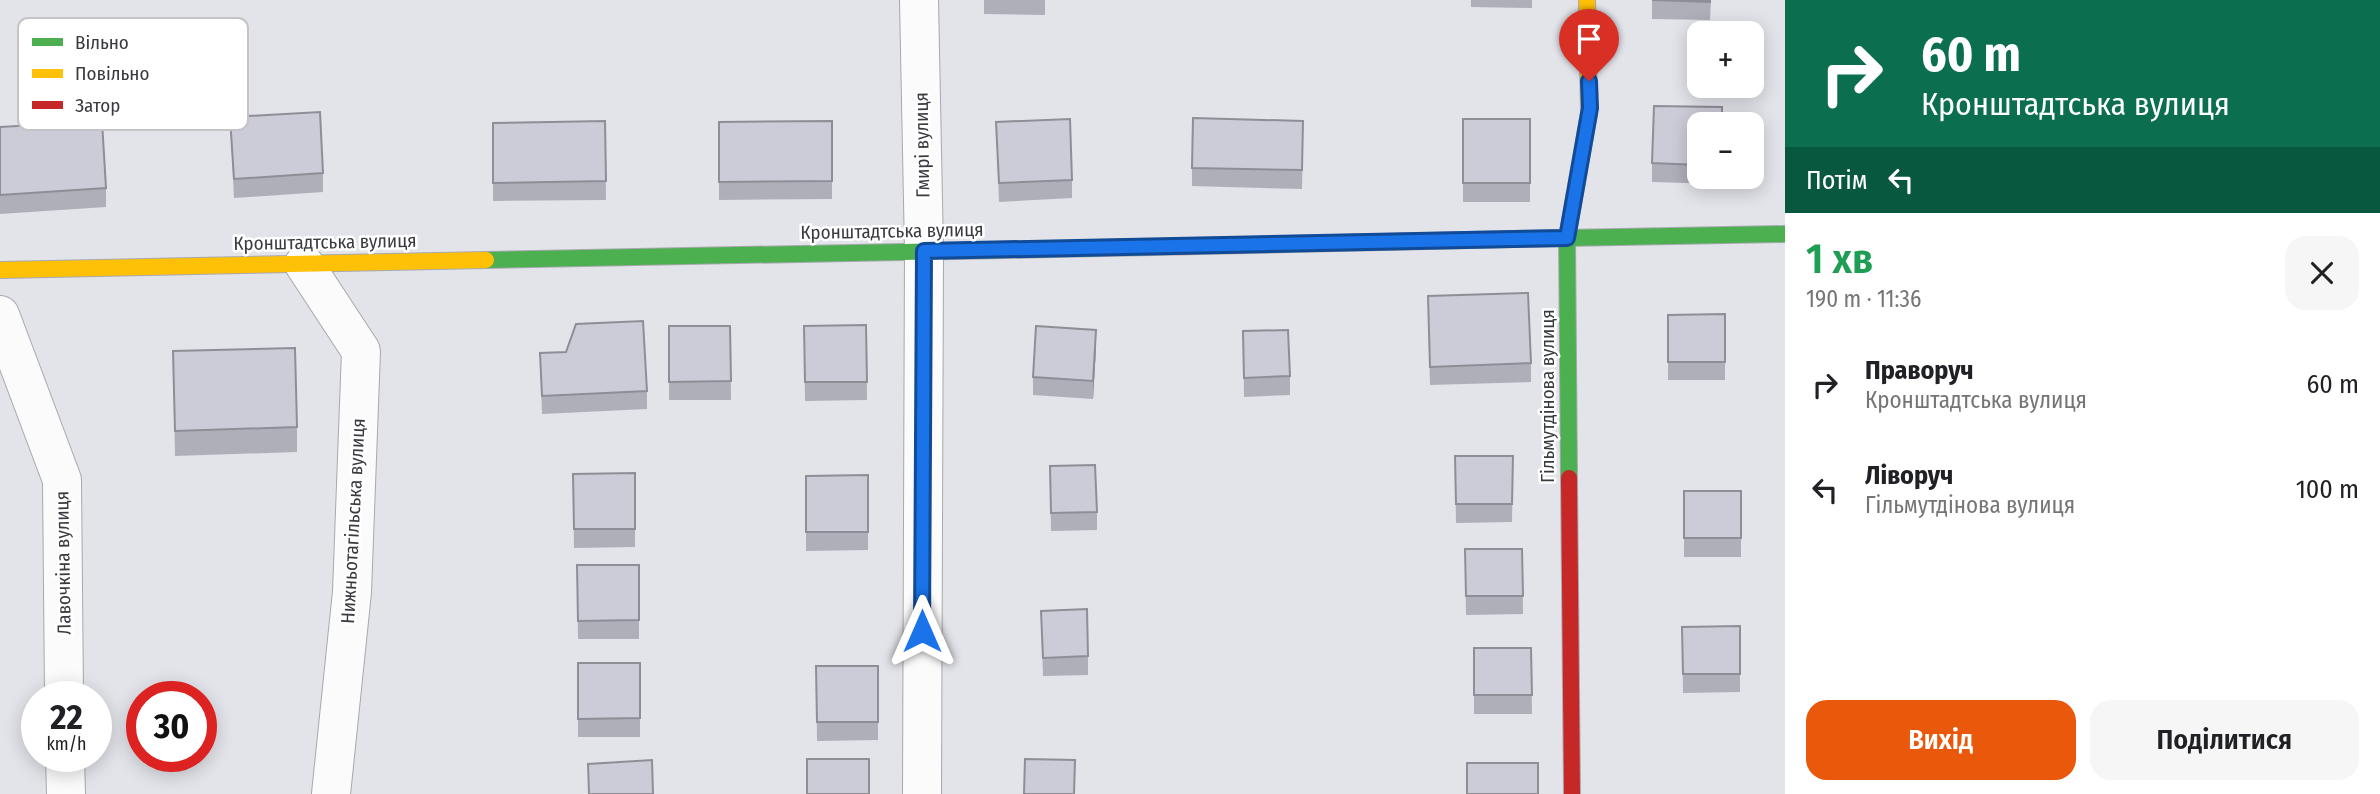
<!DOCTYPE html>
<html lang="uk">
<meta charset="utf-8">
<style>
:root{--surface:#fff;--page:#f6f6f6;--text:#202124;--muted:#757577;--accent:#ea580c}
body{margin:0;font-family:"Fira Sans Condensed",sans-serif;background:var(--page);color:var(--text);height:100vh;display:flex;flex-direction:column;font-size:26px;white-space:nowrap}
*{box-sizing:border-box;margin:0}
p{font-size:23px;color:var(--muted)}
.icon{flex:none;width:38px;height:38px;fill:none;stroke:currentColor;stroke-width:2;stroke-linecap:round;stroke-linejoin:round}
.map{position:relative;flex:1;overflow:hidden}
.sheet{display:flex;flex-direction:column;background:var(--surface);width:595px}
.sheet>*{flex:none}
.guide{background:#0b6e4f;color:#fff;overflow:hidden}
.fabs{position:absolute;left:1687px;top:21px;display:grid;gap:14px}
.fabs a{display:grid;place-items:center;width:77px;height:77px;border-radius:14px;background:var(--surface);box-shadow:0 4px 18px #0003;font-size:35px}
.speed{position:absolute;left:21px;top:681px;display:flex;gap:14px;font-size:35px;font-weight:700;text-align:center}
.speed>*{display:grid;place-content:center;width:91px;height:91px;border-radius:50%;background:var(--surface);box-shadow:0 4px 18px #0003;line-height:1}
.speed small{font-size:18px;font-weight:400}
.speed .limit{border:10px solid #d22;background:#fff;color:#111}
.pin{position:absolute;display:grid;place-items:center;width:60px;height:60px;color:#fff;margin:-72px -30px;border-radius:50% 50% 50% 0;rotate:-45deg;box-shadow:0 0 7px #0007}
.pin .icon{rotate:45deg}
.me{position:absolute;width:77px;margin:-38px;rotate:0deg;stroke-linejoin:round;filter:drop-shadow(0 0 5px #0008)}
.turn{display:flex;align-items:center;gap:24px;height:147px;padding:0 21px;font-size:32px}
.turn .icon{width:91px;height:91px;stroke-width:2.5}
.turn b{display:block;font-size:49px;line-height:60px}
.then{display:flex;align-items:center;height:66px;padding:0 21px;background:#0003;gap:14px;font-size:26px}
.round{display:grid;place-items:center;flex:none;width:74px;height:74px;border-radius:21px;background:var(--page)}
.head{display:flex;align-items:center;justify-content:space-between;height:119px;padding:0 21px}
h1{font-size:42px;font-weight:600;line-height:52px;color:#1e9e55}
.primary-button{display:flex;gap:14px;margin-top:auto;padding:14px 21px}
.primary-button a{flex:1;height:80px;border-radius:21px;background:var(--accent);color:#fff;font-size:28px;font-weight:600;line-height:80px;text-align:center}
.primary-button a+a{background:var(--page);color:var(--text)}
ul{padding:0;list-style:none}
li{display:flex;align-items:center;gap:21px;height:105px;padding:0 21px}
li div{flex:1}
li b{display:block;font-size:26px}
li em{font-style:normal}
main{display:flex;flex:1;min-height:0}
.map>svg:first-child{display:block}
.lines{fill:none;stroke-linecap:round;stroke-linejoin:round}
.street-casing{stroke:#a7a9ae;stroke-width:40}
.fast-casing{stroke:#a7a9ae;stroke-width:18}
.slow-casing{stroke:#a7a9ae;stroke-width:18}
.jam-casing{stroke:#a7a9ae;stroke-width:18}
.street{stroke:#fbfbfc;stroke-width:38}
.fast{stroke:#4caf50;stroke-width:16}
.slow{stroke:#ffc107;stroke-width:16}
.jam{stroke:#c62828;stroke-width:16}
.wall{fill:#afafba}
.shaded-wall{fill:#8f8e97}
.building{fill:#cccbd8;stroke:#8f8e97;stroke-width:2}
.route-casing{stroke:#114b97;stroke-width:18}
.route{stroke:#1a73e8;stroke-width:12}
.labels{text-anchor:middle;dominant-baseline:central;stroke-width:5;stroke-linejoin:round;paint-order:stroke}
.street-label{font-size:19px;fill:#3a3b40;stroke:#fff}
.key{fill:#fff;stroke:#c4c4c6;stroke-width:2}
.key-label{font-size:19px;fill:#3a3b40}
</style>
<main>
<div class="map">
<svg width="1785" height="794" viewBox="0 0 1785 794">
<rect width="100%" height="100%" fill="#e2e4ea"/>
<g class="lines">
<!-- street casing -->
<g class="street-casing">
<g id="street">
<path d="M 919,0 L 924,251 L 922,794"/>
<path d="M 304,264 L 361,351 L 352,592 L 331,794"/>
<path d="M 0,315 L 62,480 L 64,696"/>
<path d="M 65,756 L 66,794"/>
</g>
</g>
<!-- fast casing -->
<g class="fast-casing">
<g id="fast">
<path d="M 1565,238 L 1785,234"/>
<path d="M 486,260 L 1154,247"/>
<path d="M 1569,478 L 1567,238 L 1589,113"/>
</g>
</g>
<!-- slow casing -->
<g class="slow-casing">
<g id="slow">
<path d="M 1587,0 L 1589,113"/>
<path d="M 0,270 L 486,260"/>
</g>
</g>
<!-- jam casing -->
<g class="jam-casing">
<g id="jam">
<path d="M 1154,247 L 1565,238"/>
<path d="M 1569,478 L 1572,794"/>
</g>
</g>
<!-- street -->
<use href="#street" class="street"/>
<!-- fast -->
<use href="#fast" class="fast"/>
<!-- slow -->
<use href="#slow" class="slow"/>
<!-- jam -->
<use href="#jam" class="jam"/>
</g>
<!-- wall -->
<g class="wall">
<path d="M 984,0 L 1045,0 L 1045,15 L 984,14 Z"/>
<path d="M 1471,0 L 1532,0 L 1532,8 L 1471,7 Z"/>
<path d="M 1652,0 L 1711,0 L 1710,20 L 1652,19 Z"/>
<path d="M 230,117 L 323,173 L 323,192 L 234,198 Z"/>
<rect x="1463" y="119" width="67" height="83"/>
<path d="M 605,121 L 606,200 L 493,201 L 493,123 Z"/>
<path d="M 832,121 L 832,199 L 719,200 L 719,122 Z"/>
<path d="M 996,122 L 1072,180 L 1072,198 L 999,202 Z"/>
<path d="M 1699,124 L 1699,177 L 1721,177 L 1721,184 L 1652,182 L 1652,163 Z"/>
<path d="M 0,127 L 106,188 L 106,207 L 0,214 Z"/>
<path d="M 1303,139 L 1302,189 L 1192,186 L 1192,168 Z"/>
<path d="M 1725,314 L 1725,380 L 1668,380 L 1668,315 Z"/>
<path d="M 1428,315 L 1531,363 L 1531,382 L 1430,385 Z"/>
<path d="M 866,325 L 867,400 L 805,401 L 804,326 Z"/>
<path d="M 669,326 L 730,326 L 731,400 L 669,400 Z"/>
<path d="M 1243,331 L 1290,376 L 1290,395 L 1244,397 Z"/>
<path d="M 1096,348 L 1093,399 L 1033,395 L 1033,377 Z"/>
<path d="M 173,351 L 297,427 L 297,452 L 175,456 Z"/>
<path d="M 540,353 L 647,391 L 647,409 L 542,414 Z"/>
<path d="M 1455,456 L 1513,456 L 1512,522 L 1456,523 Z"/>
<path d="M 1050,466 L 1097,512 L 1097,530 L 1051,531 Z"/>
<path d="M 635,473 L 635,547 L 574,548 L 573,474 Z"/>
<path d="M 868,475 L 868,550 L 806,551 L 806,476 Z"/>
<rect x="1684" y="491" width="57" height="66"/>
<path d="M 1465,549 L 1522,549 L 1523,614 L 1466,615 Z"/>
<path d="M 577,565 L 639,565 L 639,639 L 578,639 Z"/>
<path d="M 1041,611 L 1088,656 L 1088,675 L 1043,676 Z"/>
<path d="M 1740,626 L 1740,692 L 1683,693 L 1682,627 Z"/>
<path d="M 1474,648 L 1531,648 L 1532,714 L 1474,714 Z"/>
<rect x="578" y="663" width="62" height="74"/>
<path d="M 816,666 L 878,666 L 878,740 L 817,741 Z"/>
</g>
<!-- shaded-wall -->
<path class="shaded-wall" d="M 1096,330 L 1096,348 L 1093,399 L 1093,381 Z"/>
<!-- building -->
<g class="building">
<path d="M 1652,0 L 1710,0 L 1710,2 Z"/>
<path d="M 1654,106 L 1722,107 L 1722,124 L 1699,124 L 1699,165 L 1652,163 Z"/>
<path d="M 320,112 L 323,173 L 234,179 L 230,117 Z"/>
<path d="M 1193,118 L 1303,121 L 1302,170 L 1192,168 Z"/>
<path d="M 1070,119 L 1072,180 L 999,183 L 996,122 Z"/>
<rect x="1463" y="119" width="67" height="64"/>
<path d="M 102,121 L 106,188 L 0,195 L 0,127 Z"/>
<path d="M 605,121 L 606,181 L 493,183 L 493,123 Z"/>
<path d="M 832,121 L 832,181 L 719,182 L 719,122 Z"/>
<path d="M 1528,293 L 1531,363 L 1430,367 L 1428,296 Z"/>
<path d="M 1725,314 L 1725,362 L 1668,362 L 1668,315 Z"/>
<path d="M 643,321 L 647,391 L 542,396 L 540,353 L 566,352 L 576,324 Z"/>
<path d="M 866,325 L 867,382 L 805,382 L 804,326 Z"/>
<path d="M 669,326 L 730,326 L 731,381 L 669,382 Z"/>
<path d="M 1036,326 L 1096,330 L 1093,381 L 1033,377 Z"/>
<path d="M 1288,330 L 1290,376 L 1244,378 L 1243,331 Z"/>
<path d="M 295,348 L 297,427 L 175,431 L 173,351 Z"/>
<path d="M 1455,456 L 1513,456 L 1512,504 L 1456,504 Z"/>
<path d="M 1095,465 L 1097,512 L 1051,513 L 1050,466 Z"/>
<path d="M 635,473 L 635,529 L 574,529 L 573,474 Z"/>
<path d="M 868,475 L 868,532 L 806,532 L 806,476 Z"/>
<rect x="1684" y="491" width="57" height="47"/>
<path d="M 1465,549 L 1522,549 L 1523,596 L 1466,596 Z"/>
<path d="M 577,565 L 639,565 L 639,620 L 578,621 Z"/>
<path d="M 1087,609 L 1088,656 L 1043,658 L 1041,611 Z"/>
<path d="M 1740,626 L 1740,674 L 1683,674 L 1682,627 Z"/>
<path d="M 1474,648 L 1531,648 L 1532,695 L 1474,695 Z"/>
<path d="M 578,663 L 640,663 L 640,718 L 578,719 Z"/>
<path d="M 816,666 L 878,666 L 878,722 L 817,722 Z"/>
<rect x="807" y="759" width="62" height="35"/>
<path d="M 1025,759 L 1075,760 L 1074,794 L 1024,794 Z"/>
<path d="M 652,760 L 653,794 L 589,794 L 588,764 Z"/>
<rect x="1467" y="763" width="71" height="31"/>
</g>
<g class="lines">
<!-- route casing -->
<g class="route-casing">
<path id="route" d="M 922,631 L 924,251 L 1567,238 L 1590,108 L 1589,81"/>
</g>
<!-- route -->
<use href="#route" class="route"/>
</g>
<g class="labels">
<!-- street labels -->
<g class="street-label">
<text transform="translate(922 145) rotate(-91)">Гмирі вулиця</text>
<text transform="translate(892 231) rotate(-1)">Кронштадтська вулиця</text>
<text transform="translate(325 242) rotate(-1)">Кронштадтська вулиця</text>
<text transform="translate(1547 396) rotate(-90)">Гільмутдінова вулиця</text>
<text transform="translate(353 521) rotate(-87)">Нижньотагільська вулиця</text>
<text transform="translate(63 563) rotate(-91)">Лавочкіна вулиця</text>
</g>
</g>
<!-- legend -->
<rect x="18" y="18" width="230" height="112" rx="10" class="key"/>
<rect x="32" y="38" width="31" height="8" fill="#4caf50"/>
<rect x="32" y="69" width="31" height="9" fill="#ffc107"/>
<rect x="32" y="101" width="31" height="8" fill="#c62828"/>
<g class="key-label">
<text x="75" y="49">Вільно</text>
<text x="75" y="80">Повільно</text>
<text x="75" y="112">Затор</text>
</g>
</svg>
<div class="fabs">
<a>+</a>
<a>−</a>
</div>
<div class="speed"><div>22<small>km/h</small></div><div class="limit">30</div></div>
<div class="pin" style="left:1589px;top:81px;background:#d93025"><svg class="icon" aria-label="arrive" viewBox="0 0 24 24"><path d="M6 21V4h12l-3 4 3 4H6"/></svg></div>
<svg class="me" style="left:922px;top:631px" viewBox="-20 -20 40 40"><path d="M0-17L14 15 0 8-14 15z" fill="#1a73e8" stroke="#fff" stroke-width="4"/></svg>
</div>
<section class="sheet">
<div class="guide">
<div class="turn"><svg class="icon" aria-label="right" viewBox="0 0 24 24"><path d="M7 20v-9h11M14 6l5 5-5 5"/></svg><div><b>60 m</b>Кронштадтська вулиця</div></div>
<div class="then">Потім<svg class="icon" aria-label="left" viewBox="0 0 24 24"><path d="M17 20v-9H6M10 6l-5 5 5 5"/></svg></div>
</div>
<div class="head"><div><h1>1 хв</h1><p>190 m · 11:36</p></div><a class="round"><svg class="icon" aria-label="close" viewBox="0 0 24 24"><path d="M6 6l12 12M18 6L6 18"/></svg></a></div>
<ul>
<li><svg class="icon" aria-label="right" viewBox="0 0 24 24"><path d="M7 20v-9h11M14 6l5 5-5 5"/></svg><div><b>Праворуч</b><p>Кронштадтська вулиця</p></div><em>60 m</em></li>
<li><svg class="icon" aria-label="left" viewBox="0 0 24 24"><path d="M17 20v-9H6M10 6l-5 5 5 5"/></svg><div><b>Ліворуч</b><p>Гільмутдінова вулиця</p></div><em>100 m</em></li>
</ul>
<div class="primary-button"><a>Вихід</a><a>Поділитися</a></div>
</section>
</main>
